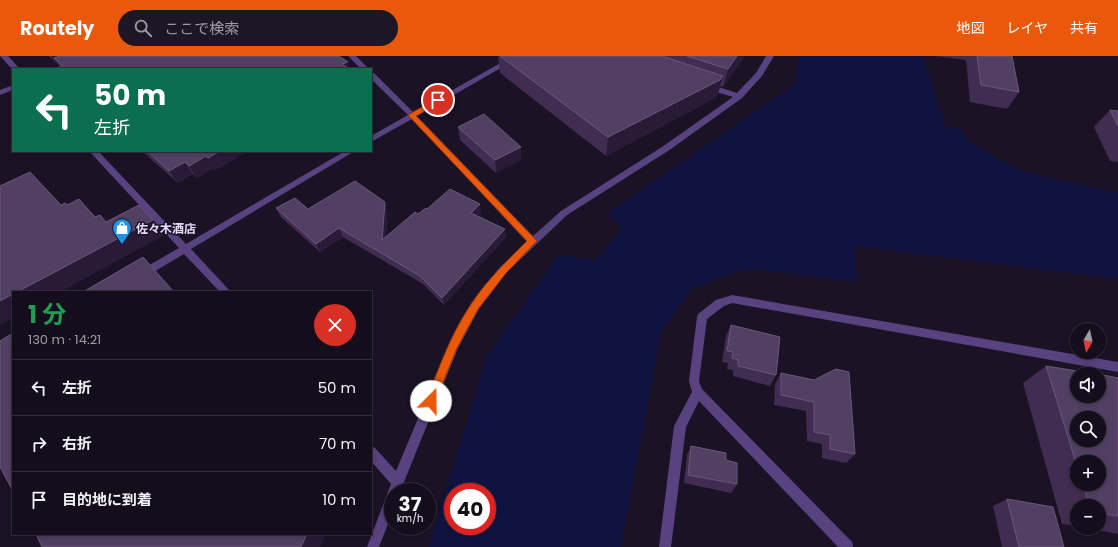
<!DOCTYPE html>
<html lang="ja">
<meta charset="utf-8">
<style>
:root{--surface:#140e1c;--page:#1d1725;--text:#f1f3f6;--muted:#9d9ca3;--line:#332e3b;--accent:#ea580c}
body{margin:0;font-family:Poppins,"Noto Sans JP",sans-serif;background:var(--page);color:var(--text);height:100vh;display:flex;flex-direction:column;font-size:15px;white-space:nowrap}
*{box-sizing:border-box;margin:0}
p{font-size:13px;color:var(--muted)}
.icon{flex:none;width:22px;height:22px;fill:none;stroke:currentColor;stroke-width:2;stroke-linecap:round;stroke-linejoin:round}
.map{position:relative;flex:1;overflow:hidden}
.sheet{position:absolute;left:12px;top:235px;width:360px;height:244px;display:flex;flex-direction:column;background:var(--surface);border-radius:0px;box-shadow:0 2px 6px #0003,0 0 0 1px var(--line)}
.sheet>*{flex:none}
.guide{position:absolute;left:12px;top:12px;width:360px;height:84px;border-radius:0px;box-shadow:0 2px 6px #0003,0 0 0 1px var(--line);background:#0b6e4f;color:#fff;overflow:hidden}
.needle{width:26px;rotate:189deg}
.tools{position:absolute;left:1070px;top:267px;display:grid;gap:8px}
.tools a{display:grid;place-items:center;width:36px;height:36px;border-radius:50%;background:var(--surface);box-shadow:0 2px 6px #0003,0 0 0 1px var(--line);font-size:20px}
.speed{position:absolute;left:384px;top:427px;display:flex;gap:8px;font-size:20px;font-weight:700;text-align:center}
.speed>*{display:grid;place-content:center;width:52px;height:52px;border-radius:50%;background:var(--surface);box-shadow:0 2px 6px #0003,0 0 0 1px var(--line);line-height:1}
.speed small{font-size:10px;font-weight:400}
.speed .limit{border:6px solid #d22;background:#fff;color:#111}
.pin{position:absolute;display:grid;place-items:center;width:34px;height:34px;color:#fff;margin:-17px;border:2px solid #fff;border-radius:50%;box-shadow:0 1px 4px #0007}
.me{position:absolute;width:44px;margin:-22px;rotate:22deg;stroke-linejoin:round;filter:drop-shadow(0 0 3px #0008)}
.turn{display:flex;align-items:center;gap:14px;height:84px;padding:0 16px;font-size:18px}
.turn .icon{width:52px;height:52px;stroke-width:2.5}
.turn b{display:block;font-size:28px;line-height:34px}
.round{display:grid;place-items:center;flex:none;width:42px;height:42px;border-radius:21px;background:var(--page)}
.headline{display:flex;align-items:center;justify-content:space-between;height:68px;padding:0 16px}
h1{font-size:24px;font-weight:700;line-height:30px;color:#1e9e55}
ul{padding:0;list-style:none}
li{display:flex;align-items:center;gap:12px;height:56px;padding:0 16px;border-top:1px solid var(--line)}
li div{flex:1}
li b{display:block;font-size:15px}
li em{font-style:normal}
header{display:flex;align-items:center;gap:24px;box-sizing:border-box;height:56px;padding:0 20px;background:var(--accent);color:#fff}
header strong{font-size:19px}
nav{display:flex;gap:22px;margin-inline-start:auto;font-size:14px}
.search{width:280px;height:36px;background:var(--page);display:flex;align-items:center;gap:10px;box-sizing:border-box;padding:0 14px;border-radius:22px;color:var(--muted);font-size:15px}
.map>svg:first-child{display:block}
.water{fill:#101340;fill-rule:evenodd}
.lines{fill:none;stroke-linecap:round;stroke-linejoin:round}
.minor{fill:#58427f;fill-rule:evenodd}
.wall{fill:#402d51;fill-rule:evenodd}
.shaded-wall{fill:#291a38}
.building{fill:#524063;stroke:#69587b;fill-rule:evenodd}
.route{fill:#ea580c;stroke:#983908}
.labels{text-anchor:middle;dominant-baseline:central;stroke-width:3;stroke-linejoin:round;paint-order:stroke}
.poi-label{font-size:12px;font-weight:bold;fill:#e8dafb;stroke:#1b1225;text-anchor:start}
</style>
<header>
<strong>Routely</strong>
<div class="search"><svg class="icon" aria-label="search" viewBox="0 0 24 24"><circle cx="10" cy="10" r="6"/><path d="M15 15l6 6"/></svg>ここで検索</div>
<nav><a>地図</a><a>レイヤ</a><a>共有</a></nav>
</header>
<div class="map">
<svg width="1118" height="491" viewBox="0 0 1118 491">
<rect width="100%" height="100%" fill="#1b1225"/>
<!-- water -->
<path class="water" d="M 799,0 L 922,0 L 946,71 L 960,72 L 968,85 L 1017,113 L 1036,119 L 1118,137 L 1118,223 L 854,190 L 858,226 L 753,213 L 735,216 L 692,233 L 661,276 L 621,491 L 428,491 L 487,300 L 558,199 L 595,204 L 621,174 L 609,156 L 794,29 ZM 453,436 L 487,436 L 487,470 L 453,470 Z"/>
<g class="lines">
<!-- minor -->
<g class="minor">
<path d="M 0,0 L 8,0 L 20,13 L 13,14 Z"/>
<path d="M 84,0 L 94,0 L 63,13 L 53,13 Z"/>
<path d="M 348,0 L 356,0 L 369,13 L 361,13 Z"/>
<path d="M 513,0 L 522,0 L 417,60 L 533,180 L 561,155 L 662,91 L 733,41 L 703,32 L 703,28 L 709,28 L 737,37 L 756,17 L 766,0 L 774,0 L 762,20 L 742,42 L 668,95 L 567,159 L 506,217 L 479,253 L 458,292 L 400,436 L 393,436 L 393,455 L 379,491 L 367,491 L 391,428 L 371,405 L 371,390 L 375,392 L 396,415 L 448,291 L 471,247 L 500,211 L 527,186 L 412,63 L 371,86 L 371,80 L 408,59 L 371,23 L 371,17 L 374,17 L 413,56 Z"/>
<path d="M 13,29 L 13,34 L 0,39 L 0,34 Z"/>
<path d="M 89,95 L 98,95 L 186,188 L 345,95 L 355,95 L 191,193 L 231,236 L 220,236 L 184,198 L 145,221 L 139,221 L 137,218 L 139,215 L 179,192 Z"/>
<path d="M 732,239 L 1118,306 L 1118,316 L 732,247 L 724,250 L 707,263 L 699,325 L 702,333 L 852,486 L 853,491 L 838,491 L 699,345 L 686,371 L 671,491 L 659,491 L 674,370 L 692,336 L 689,325 L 697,261 L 698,258 L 716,244 Z"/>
</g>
</g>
<!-- wall -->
<g class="wall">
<path d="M 49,0 L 339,0 L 350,13 L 62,13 L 59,9 L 58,9 Z"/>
<path d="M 498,0 L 744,0 L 743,3 L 723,31 L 720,30 L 718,38 L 715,42 L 606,100 L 500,17 Z"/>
<path d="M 935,0 L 1012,0 L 1019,36 L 1007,53 L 970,46 L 966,4 Z"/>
<path d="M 1110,54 L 1118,55 L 1118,106 L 1110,105 L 1094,71 Z"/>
<path d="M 458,71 L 521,104 L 496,117 L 460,84 Z"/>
<path d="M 142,95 L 248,95 L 215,114 L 214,112 L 197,122 L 193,118 L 178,127 Z"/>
<path d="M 276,152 L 387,155 L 386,181 L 418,158 L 427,153 L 481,157 L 478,160 L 505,173 L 506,181 L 444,249 L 423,228 L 343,181 L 320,196 L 281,161 Z"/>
<path d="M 731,269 L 776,319 L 770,330 L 733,320 L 733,314 L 727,313 L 728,307 L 722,306 L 726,280 Z"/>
<path d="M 1046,310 L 1118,322 L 1118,478 L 1086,472 L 1099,472 L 1099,450 L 1077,450 L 1077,470 L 1062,468 L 1023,327 ZM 1077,406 L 1099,428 L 1077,428 Z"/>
<path d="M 781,317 L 814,324 L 855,398 L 846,407 L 822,402 L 822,388 L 807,385 L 806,355 L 774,349 L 775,328 Z"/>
<path d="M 691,390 L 726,404 L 737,428 L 731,437 L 684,427 L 687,399 Z"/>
<path d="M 1007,443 L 1064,491 L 1002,491 L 993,450 Z"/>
</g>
<!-- shaded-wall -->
<g class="shaded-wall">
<path d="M 51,0 L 80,0 L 54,2 L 59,9 L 58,9 Z"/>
<path d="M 737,0 L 744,0 L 743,3 L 723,31 L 728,13 Z"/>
<path d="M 348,6 L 350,13 L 343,13 L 342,8 Z"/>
<path d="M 723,20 L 718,38 L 715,42 L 606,100 L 608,81 Z"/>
<path d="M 521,91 L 521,104 L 496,117 L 495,104 Z"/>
<path d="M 220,95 L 248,95 L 215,114 L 208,102 Z"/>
<path d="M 206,100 L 214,112 L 197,122 L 189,110 Z"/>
<path d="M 185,106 L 193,118 L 178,127 L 169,115 Z"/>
<path d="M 385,146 L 387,155 L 385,192 L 382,184 Z"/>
<path d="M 480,148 L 481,157 L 473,165 L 471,157 Z"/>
<path d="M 153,164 L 165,179 L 60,236 L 17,236 Z"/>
<path d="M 339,172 L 343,181 L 320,196 L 316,188 Z"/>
<path d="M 505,173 L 506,181 L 444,249 L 442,242 Z"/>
<path d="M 13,238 L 13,262 L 0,269 L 0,245 Z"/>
<path d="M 307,478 L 326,478 L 320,491 L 301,491 Z"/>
</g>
<!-- building -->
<g class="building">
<path d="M 60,0 L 339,0 L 348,6 L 342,8 L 349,13 L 65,13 L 54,2 Z"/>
<path d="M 500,0 L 662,0 L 723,20 L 720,24 L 608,81 Z"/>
<path d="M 687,0 L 737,0 L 728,13 Z"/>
<path d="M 977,0 L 1012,0 L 1019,36 L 981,29 Z"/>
<path d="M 1110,54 L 1118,55 L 1118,70 Z"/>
<path d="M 484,58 L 521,91 L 495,104 L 458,71 Z"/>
<path d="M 147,95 L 220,95 L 208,102 L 206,100 L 189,110 L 185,106 L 169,115 Z"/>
<path d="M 30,116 L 61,149 L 65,147 L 67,149 L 79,143 L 95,161 L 100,159 L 106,166 L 139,149 L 153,164 L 17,236 L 13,236 L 13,238 L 0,245 L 0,130 Z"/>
<path d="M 355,125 L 385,146 L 382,184 L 415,156 L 418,158 L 426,152 L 427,153 L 450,133 L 480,148 L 471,157 L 505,173 L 442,242 L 420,220 L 339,172 L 316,188 L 276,152 L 295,142 L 308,153 Z"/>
<path d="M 143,201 L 174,236 L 83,236 Z"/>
<path d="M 731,269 L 780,281 L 776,319 L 738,310 L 738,304 L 732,302 L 733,296 L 727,295 Z"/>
<path d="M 13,277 L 13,435 L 0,411 L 0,285 Z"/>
<path d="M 1046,310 L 1096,318 L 1077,318 L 1077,340 L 1099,340 L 1099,318 L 1118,322 L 1118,460 L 1099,457 L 1099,450 L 1089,450 L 1083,428 L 1099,428 L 1099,406 L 1077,406 L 1077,410 ZM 1077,362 L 1099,362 L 1099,384 L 1077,384 Z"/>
<path d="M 836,313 L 849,316 L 855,398 L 830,393 L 830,379 L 814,376 L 814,346 L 781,339 L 781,317 L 814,324 Z"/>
<path d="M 691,390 L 726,397 L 726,404 L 737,407 L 737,428 L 688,419 Z"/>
<path d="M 1007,443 L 1053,451 L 1064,491 L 1019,491 Z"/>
<path d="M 36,478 L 307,478 L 301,491 L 42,491 Z"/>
</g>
<!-- route -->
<path class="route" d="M 438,42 L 442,44 L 441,46 L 416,60 L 537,185 L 506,217 L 478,253 L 457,292 L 434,348 L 431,349 L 427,348 L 426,345 C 439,312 451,277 472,247 C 487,224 507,205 527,185 L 408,59 Z"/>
<!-- icons -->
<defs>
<g id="shop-pin" transform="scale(1)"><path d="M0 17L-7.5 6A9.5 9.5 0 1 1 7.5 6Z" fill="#1b93e6" stroke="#1b1225"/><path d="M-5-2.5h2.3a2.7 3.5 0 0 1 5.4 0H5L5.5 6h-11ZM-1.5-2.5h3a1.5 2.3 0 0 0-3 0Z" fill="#fff"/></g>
</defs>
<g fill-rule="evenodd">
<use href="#shop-pin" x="122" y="172"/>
</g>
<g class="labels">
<!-- poi labels -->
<g class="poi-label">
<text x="136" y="172">佐々木酒店</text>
</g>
</g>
</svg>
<div class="tools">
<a><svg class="needle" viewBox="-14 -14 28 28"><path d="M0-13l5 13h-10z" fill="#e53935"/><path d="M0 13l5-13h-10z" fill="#9d9ca3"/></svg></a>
<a><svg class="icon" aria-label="sound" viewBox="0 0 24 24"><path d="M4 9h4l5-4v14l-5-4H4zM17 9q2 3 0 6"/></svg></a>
<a><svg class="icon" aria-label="search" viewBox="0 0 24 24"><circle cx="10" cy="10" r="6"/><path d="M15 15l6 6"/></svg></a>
<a>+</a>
<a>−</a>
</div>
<div class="speed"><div>37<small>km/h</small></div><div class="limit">40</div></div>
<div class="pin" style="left:438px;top:44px;background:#d93025"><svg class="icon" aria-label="arrive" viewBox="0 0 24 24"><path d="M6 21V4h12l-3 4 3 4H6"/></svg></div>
<svg class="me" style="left:431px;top:345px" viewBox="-20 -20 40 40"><circle r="19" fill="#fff"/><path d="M0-13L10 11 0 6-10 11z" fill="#ea580c"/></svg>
<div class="guide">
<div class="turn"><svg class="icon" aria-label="left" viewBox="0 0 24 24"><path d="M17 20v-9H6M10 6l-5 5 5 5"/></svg><div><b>50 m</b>左折</div></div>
</div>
<section class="sheet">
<div class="headline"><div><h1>1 分</h1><p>130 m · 14:21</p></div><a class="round" style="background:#d93025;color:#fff"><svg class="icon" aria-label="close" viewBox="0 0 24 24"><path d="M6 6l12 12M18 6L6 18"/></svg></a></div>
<ul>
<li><svg class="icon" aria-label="left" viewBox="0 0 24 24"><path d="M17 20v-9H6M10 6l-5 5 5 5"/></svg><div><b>左折</b></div><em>50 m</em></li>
<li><svg class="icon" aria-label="right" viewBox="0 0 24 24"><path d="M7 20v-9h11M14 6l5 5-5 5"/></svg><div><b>右折</b></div><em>70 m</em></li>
<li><svg class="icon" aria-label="arrive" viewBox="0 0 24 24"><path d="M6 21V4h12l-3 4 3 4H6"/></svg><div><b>目的地に到着</b></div><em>10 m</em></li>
</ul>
</section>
</div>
